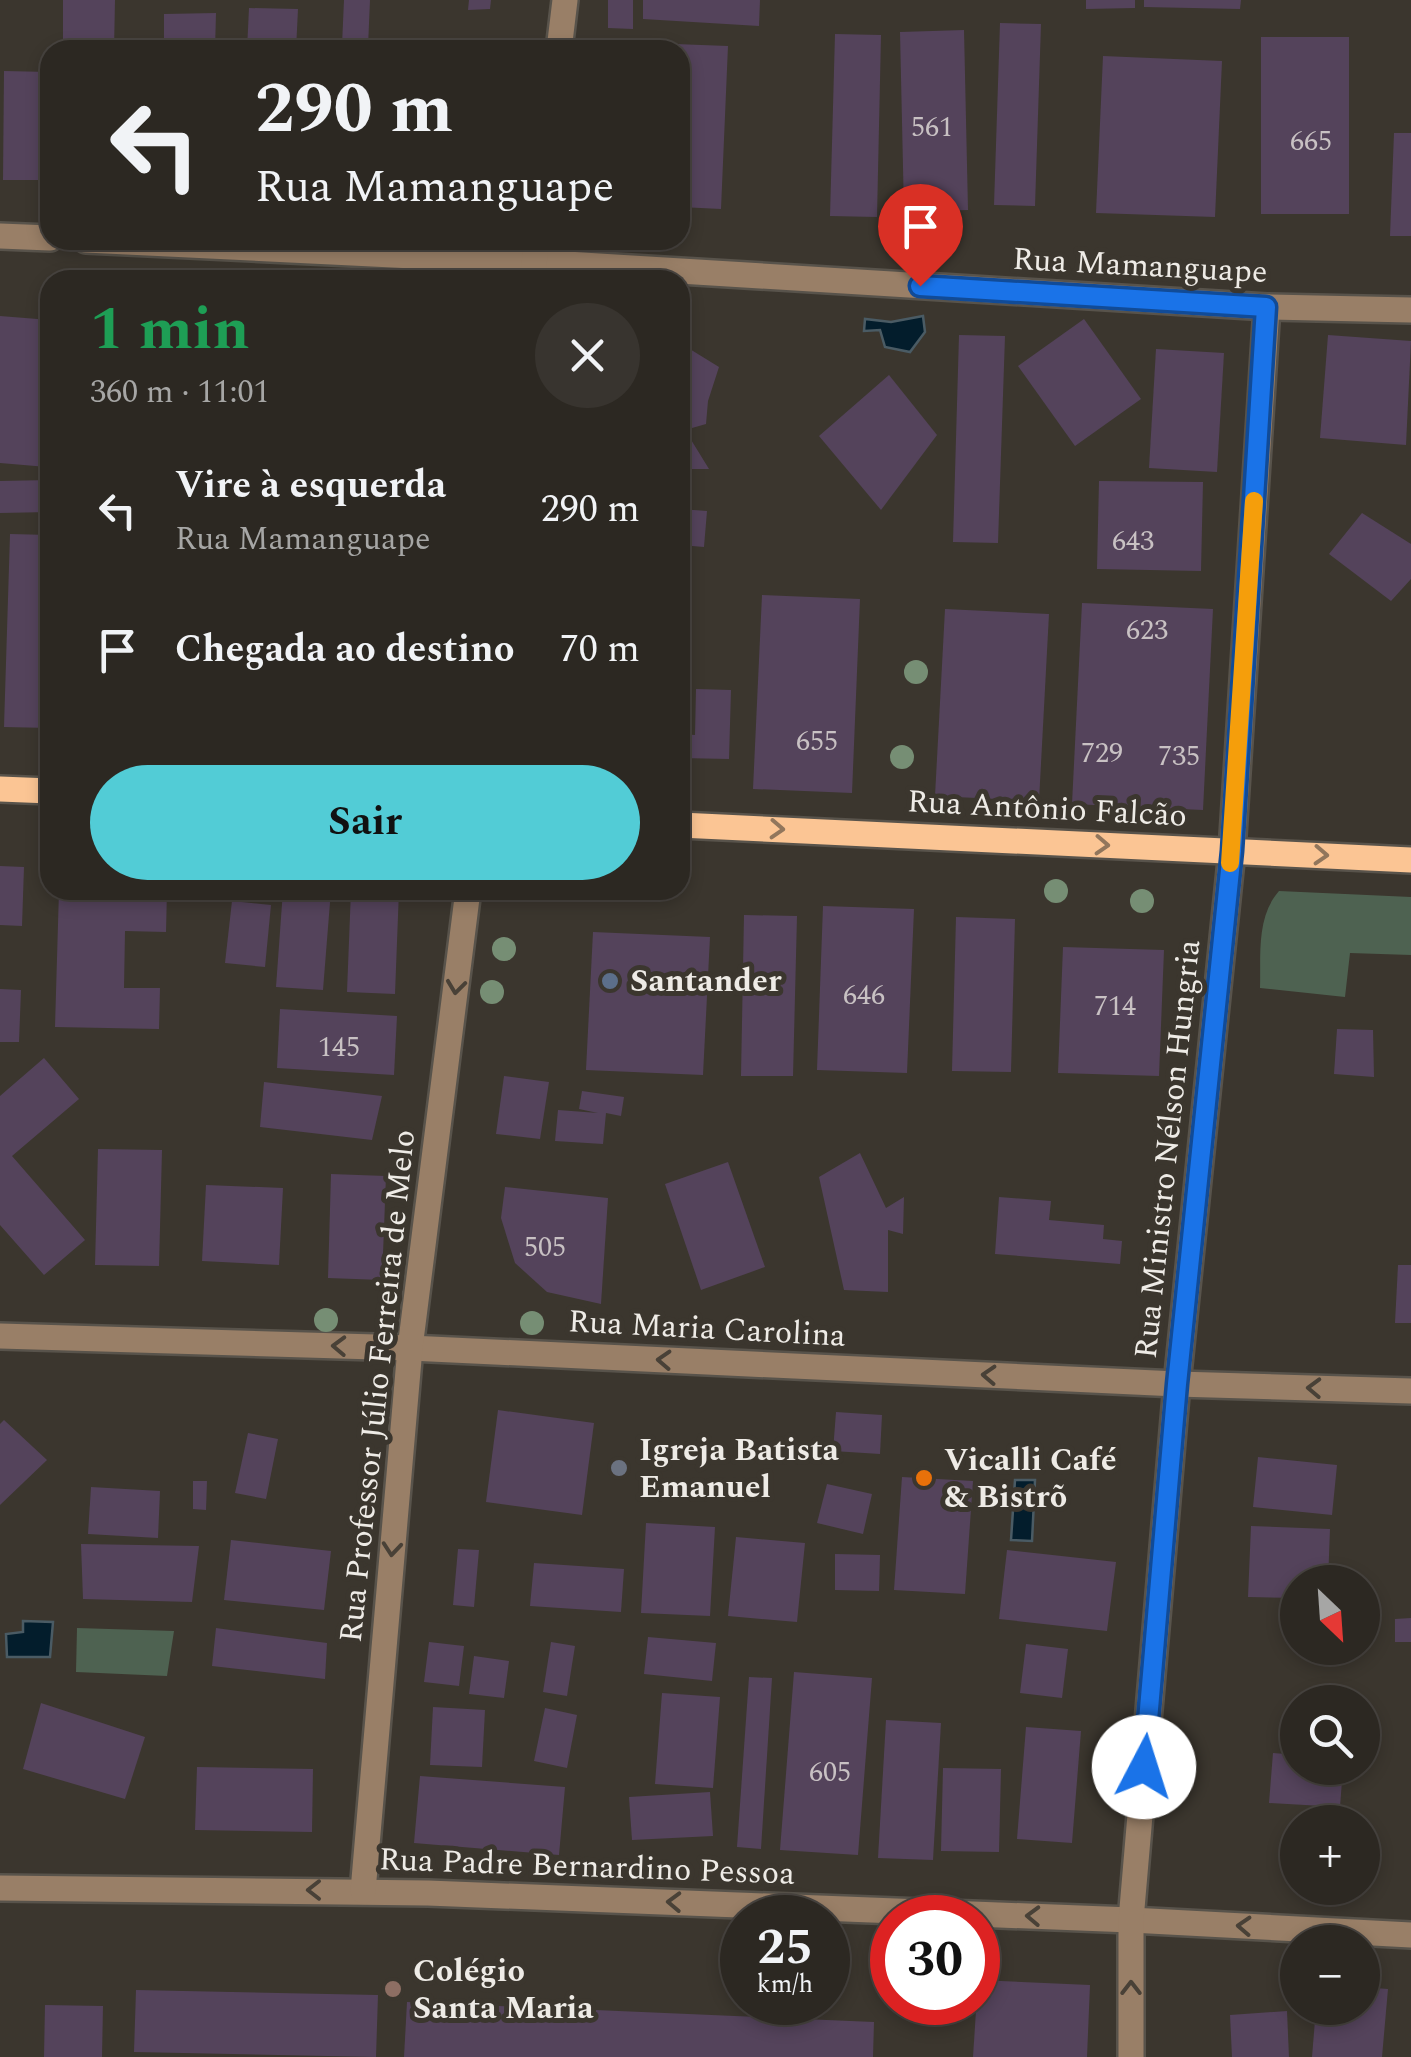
<!DOCTYPE html>
<html lang="pt">
<meta charset="utf-8">
<style>
:root{--surface:#2c2822;--page:#38342f;--text:#f1f3f6;--muted:#a6a6a5;--line:#484440;--accent:#52ccd6}
body{margin:0;font-family:Spectral,serif;background:var(--page);color:var(--text);height:100vh;display:flex;flex-direction:column;font-size:38px;white-space:nowrap}
*{box-sizing:border-box;margin:0}
p{font-size:32px;color:var(--muted)}
.icon{flex:none;width:55px;height:55px;fill:none;stroke:currentColor;stroke-width:2;stroke-linecap:round;stroke-linejoin:round}
.map{position:relative;flex:1;overflow:hidden}
.panel{position:absolute;left:40px;top:270px;width:650px;height:630px;display:flex;flex-direction:column;background:var(--surface);border-radius:30px;box-shadow:0 5px 15px #0003,0 0 0 2px var(--line)}
.panel>*{flex:none}
.top-card{position:absolute;left:40px;top:40px;width:650px;height:210px;border-radius:30px;box-shadow:0 5px 15px #0003,0 0 0 2px var(--line);background:#2c2822;color:var(--text);overflow:hidden}
.needle{width:65px;rotate:155deg}
.buttons{position:absolute;left:1280px;top:1565px;display:grid;gap:20px}
.buttons a{display:grid;place-items:center;width:100px;height:100px;border-radius:50%;background:var(--surface);box-shadow:0 5px 15px #0003,0 0 0 2px var(--line);font-size:50px}
.speed{position:absolute;left:720px;top:1895px;display:flex;gap:20px;font-size:50px;font-weight:700;text-align:center}
.speed>*{display:grid;place-content:center;width:130px;height:130px;border-radius:50%;background:var(--surface);box-shadow:0 5px 15px #0003,0 0 0 2px var(--line);line-height:1}
.speed small{font-size:25px;font-weight:400}
.speed .limit{border:15px solid #d22;background:#fff;color:#111}
.pin{position:absolute;display:grid;place-items:center;width:85px;height:85px;color:#fff;margin:-102px -42px;border-radius:50% 50% 50% 0;rotate:-45deg;box-shadow:0 0 10px #0007}
.pin .icon{rotate:45deg}
.me{position:absolute;width:110px;margin:-55px;rotate:5deg;stroke-linejoin:round;filter:drop-shadow(0 0 8px #0008)}
.turn{display:flex;align-items:center;gap:35px;height:210px;padding:0 50px;font-size:45px}
.turn .icon{width:130px;height:130px;stroke-width:2.5}
.turn b{display:block;font-size:70px;line-height:85px}
.round{display:grid;place-items:center;flex:none;width:105px;height:105px;border-radius:52px;background:var(--page)}
.overview{display:flex;align-items:center;justify-content:space-between;height:170px;padding:0 50px}
h1{font-size:60px;font-weight:700;line-height:75px;color:#1e9e55}
.primary-button{display:flex;gap:20px;margin-top:auto;padding:20px 50px}
.primary-button a{flex:1;height:115px;border-radius:60px;background:var(--accent);color:#111;font-size:40px;font-weight:700;line-height:115px;text-align:center}
ul{padding:0;list-style:none}
li{display:flex;align-items:center;gap:30px;height:140px;padding:0 50px}
li div{flex:1}
li b{display:block;font-size:38px}
li em{font-style:normal}
.map>svg:first-child{display:block}
.green{fill:#4e6251}
.water{fill:#031d2c;stroke:#4a5b64;stroke-width:2.5}
.building{fill:#54435b}
.lines{fill:none;stroke-linecap:round;stroke-linejoin:round}
.minor-casing{stroke:#58534b;stroke-width:30}
.major-casing{stroke:#58534b;stroke-width:30}
.minor{stroke:#997f67;stroke-width:25}
.major{stroke:#fbc594;stroke-width:25}
.tree{fill:#768e74}
.oneway{stroke:#91765c}
.oneway2{stroke:#494137}
.route-casing{stroke:#114b97;stroke-width:25}
.route{stroke:#1a73e8;stroke-width:18}
.slow{stroke:#f59e0b;stroke-width:18}
.service-dot{fill:#5c6f8a;stroke:#3b362e;stroke-width:4}
.worship-dot{fill:#6b7280;stroke:#3b362e;stroke-width:4}
.food-dot{fill:#e8710a;stroke:#3b362e;stroke-width:4}
.education-dot{fill:#8d6e63;stroke:#3b362e;stroke-width:4}
.labels{text-anchor:middle;dominant-baseline:central;stroke-width:10;stroke-linejoin:round;paint-order:stroke}
.number-label{font-size:28px;fill:#c8c1c3}
.street-label{font-size:32px;fill:#eeebe6;stroke:#3b362e}
.poi-label{font-size:32px;font-weight:bold;fill:#eeebe6;stroke:#3b362e;text-anchor:start}
</style>
<div class="map">
<svg width="1411" height="2057" viewBox="0 0 1411 2057">
<rect width="100%" height="100%" fill="#3b362e"/>
<!-- green -->
<g class="green">
<path d="M 1279,891 L 1411,897 L 1411,955 L 1350,953 L 1345,997 L 1260,988 C 1261,955 1256,917 1279,891 Z"/>
<path d="M 77,1628 L 174,1631 L 167,1676 L 76,1672 Z"/>
</g>
<!-- water -->
<g class="water">
<path d="M 923,316 L 925,332 L 910,352 L 885,347 L 880,330 L 864,331 L 865,319 L 891,322 Z"/>
<path d="M 1015,1480 L 1035,1480 L 1032,1541 L 1011,1540 Z"/>
<path d="M 23,1621 L 53,1622 L 50,1657 L 7,1657 L 6,1634 L 23,1632 Z"/>
</g>
<!-- building -->
<g class="building">
<path d="M 63,0 L 115,0 L 114,50 L 63,50 Z"/>
<path d="M 344,0 L 370,0 L 368,47 L 342,45 Z"/>
<path d="M 469,0 L 491,0 L 490,9 L 468,10 Z"/>
<path d="M 608,0 L 633,0 L 633,29 L 608,28 Z"/>
<path d="M 643,0 L 760,0 L 759,26 L 643,19 Z"/>
<path d="M 1086,0 L 1135,0 L 1135,8 L 1086,9 Z"/>
<path d="M 1144,0 L 1241,0 L 1240,9 L 1144,7 Z"/>
<path d="M 249,8 L 298,9 L 296,50 L 247,50 Z"/>
<path d="M 216,13 L 215,50 L 164,50 L 164,14 Z"/>
<path d="M 1000,23 L 1041,24 L 1035,206 L 994,205 Z"/>
<path d="M 964,30 L 968,210 L 904,212 L 900,32 Z"/>
<path d="M 835,34 L 881,35 L 877,217 L 830,216 Z"/>
<rect x="1261" y="37" width="88" height="177"/>
<path d="M 622,42 L 728,46 L 721,209 L 680,207 L 680,50 L 622,50 Z"/>
<path d="M 1103,56 L 1222,61 L 1215,217 L 1096,213 Z"/>
<path d="M 4,71 L 50,72 L 50,180 L 3,180 Z"/>
<path d="M 1394,133 L 1411,133 L 1411,236 L 1390,236 Z"/>
<path d="M 0,316 L 50,320 L 47,467 L 0,463 Z"/>
<path d="M 1084,319 L 1141,399 L 1075,446 L 1018,366 Z"/>
<path d="M 959,335 L 1005,336 L 998,543 L 953,542 Z"/>
<path d="M 1328,335 L 1411,341 L 1406,445 L 1320,438 Z"/>
<path d="M 680,343 L 719,367 L 708,401 L 706,424 L 685,430 L 709,469 L 680,469 Z"/>
<path d="M 1156,349 L 1224,353 L 1217,472 L 1149,468 Z"/>
<path d="M 889,375 L 937,435 L 881,510 L 819,436 Z"/>
<path d="M 50,480 L 50,512 L 0,513 L 0,481 Z"/>
<path d="M 1099,481 L 1203,482 L 1201,571 L 1097,569 Z"/>
<path d="M 680,509 L 707,511 L 704,547 L 680,545 Z"/>
<path d="M 1362,513 L 1411,544 L 1411,579 L 1391,601 L 1329,554 Z"/>
<path d="M 10,534 L 50,535 L 50,728 L 4,727 Z"/>
<path d="M 762,595 L 860,599 L 852,793 L 753,789 Z"/>
<path d="M 1082,603 L 1213,609 L 1203,810 L 1072,804 Z"/>
<path d="M 945,609 L 1049,614 L 1039,801 L 935,796 Z"/>
<path d="M 696,689 L 731,690 L 729,759 L 680,758 L 680,734 L 695,735 Z"/>
<path d="M 0,866 L 24,867 L 22,926 L 0,925 Z"/>
<path d="M 59,890 L 167,890 L 166,932 L 125,931 L 124,988 L 160,988 L 159,1029 L 55,1027 Z"/>
<path d="M 283,890 L 331,890 L 323,990 L 276,987 Z"/>
<path d="M 351,890 L 399,890 L 395,994 L 347,992 Z"/>
<path d="M 232,901 L 271,905 L 265,967 L 225,963 Z"/>
<path d="M 823,906 L 914,909 L 907,1073 L 817,1070 Z"/>
<path d="M 744,915 L 797,916 L 793,1076 L 741,1076 Z"/>
<path d="M 956,917 L 1015,919 L 1011,1072 L 952,1071 Z"/>
<path d="M 593,932 L 710,937 L 703,1075 L 586,1070 Z"/>
<path d="M 1063,947 L 1164,950 L 1159,1076 L 1058,1073 Z"/>
<path d="M 0,989 L 21,990 L 19,1042 L 0,1042 Z"/>
<path d="M 280,1009 L 397,1016 L 394,1075 L 277,1068 Z"/>
<path d="M 1337,1029 L 1373,1030 L 1374,1077 L 1334,1074 Z"/>
<path d="M 44,1058 L 79,1099 L 12,1156 L 85,1240 L 44,1275 L 0,1225 L 0,1096 Z"/>
<path d="M 504,1076 L 549,1082 L 540,1139 L 496,1134 Z"/>
<path d="M 264,1082 L 382,1096 L 372,1140 L 260,1127 Z"/>
<path d="M 582,1091 L 624,1097 L 621,1116 L 606,1113 L 603,1144 L 555,1141 L 558,1110 L 598,1113 L 579,1109 Z"/>
<path d="M 98,1149 L 162,1150 L 159,1266 L 95,1265 Z"/>
<path d="M 860,1153 L 886,1208 L 904,1197 L 903,1234 L 888,1230 L 888,1292 L 844,1290 L 819,1177 Z"/>
<path d="M 728,1162 L 765,1267 L 701,1290 L 665,1184 Z"/>
<path d="M 331,1174 L 386,1176 L 382,1280 L 328,1278 Z"/>
<path d="M 206,1185 L 283,1188 L 279,1265 L 202,1261 Z"/>
<path d="M 505,1187 L 608,1198 L 601,1304 L 547,1292 L 515,1263 L 501,1218 Z"/>
<path d="M 999,1197 L 1051,1201 L 1049,1220 L 1104,1225 L 1103,1239 L 1122,1241 L 1120,1264 L 995,1254 Z"/>
<path d="M 1398,1265 L 1411,1265 L 1411,1323 L 1395,1323 Z"/>
<path d="M 498,1410 L 594,1423 L 582,1515 L 486,1502 Z"/>
<path d="M 836,1412 L 882,1415 L 880,1454 L 833,1451 Z"/>
<path d="M 4,1420 L 47,1460 L 0,1505 L 0,1424 Z"/>
<path d="M 248,1433 L 278,1439 L 266,1499 L 235,1493 Z"/>
<path d="M 1258,1457 L 1337,1465 L 1332,1515 L 1253,1507 Z"/>
<path d="M 902,1477 L 973,1481 L 965,1594 L 894,1590 Z"/>
<path d="M 193,1481 L 207,1481 L 206,1510 L 193,1509 Z"/>
<path d="M 827,1484 L 872,1494 L 863,1534 L 817,1523 Z"/>
<path d="M 91,1487 L 160,1491 L 158,1538 L 88,1534 Z"/>
<path d="M 646,1523 L 715,1527 L 710,1616 L 641,1613 Z"/>
<path d="M 1251,1526 L 1330,1529 L 1328,1582 L 1298,1582 L 1298,1598 L 1248,1597 Z"/>
<path d="M 736,1537 L 805,1543 L 797,1622 L 728,1616 Z"/>
<path d="M 231,1540 L 331,1551 L 324,1610 L 224,1600 Z"/>
<path d="M 81,1544 L 199,1546 L 192,1602 L 83,1599 Z"/>
<path d="M 458,1549 L 479,1550 L 474,1607 L 453,1605 Z"/>
<path d="M 1007,1550 L 1116,1562 L 1107,1631 L 999,1619 Z"/>
<path d="M 835,1554 L 880,1555 L 879,1591 L 835,1590 Z"/>
<path d="M 534,1563 L 624,1569 L 621,1612 L 530,1606 Z"/>
<path d="M 1411,1618 L 1411,1642 L 1395,1642 L 1395,1619 Z"/>
<path d="M 216,1628 L 327,1643 L 325,1679 L 212,1666 Z"/>
<path d="M 648,1637 L 716,1643 L 712,1681 L 644,1674 Z"/>
<path d="M 429,1642 L 464,1646 L 459,1686 L 424,1682 Z"/>
<path d="M 551,1642 L 575,1646 L 567,1696 L 543,1692 Z"/>
<path d="M 1026,1644 L 1068,1649 L 1062,1698 L 1020,1693 Z"/>
<path d="M 474,1656 L 509,1661 L 504,1698 L 469,1694 Z"/>
<path d="M 794,1672 L 872,1678 L 858,1855 L 780,1850 Z"/>
<path d="M 749,1677 L 772,1678 L 761,1849 L 737,1847 Z"/>
<path d="M 662,1693 L 720,1697 L 713,1788 L 655,1784 Z"/>
<path d="M 41,1703 L 145,1737 L 125,1799 L 23,1769 Z"/>
<path d="M 433,1707 L 485,1710 L 482,1767 L 430,1765 Z"/>
<path d="M 545,1708 L 577,1715 L 567,1768 L 534,1761 Z"/>
<path d="M 886,1720 L 941,1723 L 933,1860 L 878,1858 Z"/>
<path d="M 1026,1727 L 1081,1731 L 1072,1843 L 1017,1839 Z"/>
<path d="M 1273,1753 L 1298,1755 L 1298,1768 L 1343,1768 L 1340,1807 L 1269,1803 Z"/>
<path d="M 197,1767 L 313,1769 L 312,1832 L 195,1830 Z"/>
<path d="M 943,1768 L 1001,1769 L 999,1852 L 941,1851 Z"/>
<path d="M 420,1776 L 565,1787 L 559,1855 L 414,1843 Z"/>
<path d="M 710,1792 L 713,1836 L 632,1840 L 629,1797 Z"/>
<path d="M 978,1980 L 1090,1985 L 1087,2057 L 973,2057 Z"/>
<path d="M 1362,1987 L 1388,1989 L 1382,2057 L 1312,2057 L 1316,2008 L 1362,2008 Z"/>
<path d="M 136,1990 L 378,1995 L 376,2057 L 134,2052 Z"/>
<path d="M 407,2002 L 874,2022 L 873,2057 L 404,2057 Z"/>
<path d="M 45,2005 L 103,2006 L 102,2057 L 44,2057 Z"/>
<path d="M 1287,2011 L 1289,2057 L 1232,2057 L 1230,2015 Z"/>
</g>
<g class="lines">
<!-- minor casing -->
<g class="minor-casing">
<g id="minor">
<path d="M 559,50 L 565,0"/>
<path d="M 0,236 L 50,238"/>
<path d="M 86,240 L 534,262 L 1267,307 L 1411,310"/>
<path d="M 532,280 L 537,240"/>
<path d="M 0,1336 L 410,1348 L 1177,1384 L 1411,1391"/>
<path d="M 0,1888 L 428,1893 L 1131,1920 L 1411,1935"/>
<path d="M 363,1891 L 410,1348 L 468,890"/>
<path d="M 1131,2057 L 1131,1920 L 1177,1384 L 1232,851 L 1267,307"/>
</g>
</g>
<!-- major casing -->
<g class="major-casing">
<g id="major">
<path d="M 0,789 L 50,791"/>
<path d="M 680,825 L 1411,860"/>
</g>
</g>
<!-- minor -->
<use href="#minor" class="minor"/>
<!-- major -->
<use href="#major" class="major"/>
</g>
<!-- trees -->
<g class="tree">
<circle cx="916" cy="672" r="12"/>
<circle cx="902" cy="757" r="12"/>
<circle cx="1056" cy="891" r="12"/>
<circle cx="1142" cy="901" r="12"/>
<circle cx="504" cy="949" r="12"/>
<circle cx="492" cy="992" r="12"/>
<circle cx="326" cy="1320" r="12"/>
<circle cx="532" cy="1323" r="12"/>
</g>
<!-- one-way arrows -->
<defs><path id="oneway-chevron" d="M-2-3.5L2.5 0L-2 3.5" fill="none" stroke-width="1.6" stroke-linecap="round" stroke-linejoin="round" transform="scale(2.5)"/></defs>
<g class="oneway">
<use href="#oneway-chevron" transform="translate(777 829) rotate(3)"/>
<use href="#oneway-chevron" transform="translate(1102 845) rotate(3)"/>
<use href="#oneway-chevron" transform="translate(1321 855) rotate(3)"/>
</g>
<g class="oneway2">
<use href="#oneway-chevron" transform="translate(456 987) rotate(97)"/>
<use href="#oneway-chevron" transform="translate(339 1346) rotate(-178)"/>
<use href="#oneway-chevron" transform="translate(664 1360) rotate(-177)"/>
<use href="#oneway-chevron" transform="translate(989 1375) rotate(-177)"/>
<use href="#oneway-chevron" transform="translate(1314 1388) rotate(-178)"/>
<use href="#oneway-chevron" transform="translate(392 1549) rotate(95)"/>
<use href="#oneway-chevron" transform="translate(314 1890) rotate(-180)"/>
<use href="#oneway-chevron" transform="translate(674 1902) rotate(-178)"/>
<use href="#oneway-chevron" transform="translate(1033 1916) rotate(-178)"/>
<use href="#oneway-chevron" transform="translate(1244 1926) rotate(-177)"/>
<use href="#oneway-chevron" transform="translate(1131 1988) rotate(-90)"/>
</g>
<g class="lines">
<!-- route casing -->
<g class="route-casing">
<path id="route" d="M 920,286 L 1266,307 L 1232,851 L 1177,1384 L 1144,1767"/>
</g>
<!-- route -->
<use href="#route" class="route"/>
<!-- slow -->
<path class="slow" d="M 1230,863 L 1254,501"/>
</g>
<!-- markers -->
<circle class="service-dot" cx="610" cy="981" r="10"/>
<circle class="worship-dot" cx="619" cy="1468" r="10"/>
<circle class="food-dot" cx="924" cy="1478" r="10"/>
<circle class="education-dot" cx="393" cy="1989" r="10"/>
<g class="labels">
<!-- number labels -->
<g class="number-label">
<text x="932" y="127">561</text>
<text x="1311" y="141">665</text>
<text x="1133" y="541">643</text>
<text x="1147" y="630">623</text>
<text x="817" y="741">655</text>
<text x="1102" y="753">729</text>
<text x="1179" y="756">735</text>
<text x="864" y="995">646</text>
<text x="1115" y="1006">714</text>
<text x="339" y="1047">145</text>
<text x="545" y="1247">505</text>
<text x="830" y="1772">605</text>
</g>
<!-- street labels -->
<g class="street-label">
<text transform="translate(1140 266) rotate(3)">Rua Mamanguape</text>
<text transform="translate(1047 809) rotate(3)">Rua Antônio Falcão</text>
<text transform="translate(1168 1149) rotate(-84)">Rua Ministro Nélson Hungria</text>
<text transform="translate(707 1329) rotate(3)">Rua Maria Carolina</text>
<text transform="translate(378 1386) rotate(-84)">Rua Professor Júlio Ferreira de Melo</text>
<text transform="translate(587 1867) rotate(2)">Rua Padre Bernardino Pessoa</text>
</g>
<!-- poi labels -->
<g class="poi-label">
<text x="630" y="981">Santander</text>
<text x="639" y="1450">Igreja Batista<tspan x="639" dy="37">Emanuel</tspan></text>
<text x="944" y="1460">Vicalli Café<tspan x="944" dy="37">&amp; Bistrõ</tspan></text>
<text x="413" y="1971">Colégio<tspan x="413" dy="37">Santa Maria</tspan></text>
</g>
</g>
</svg>
<div class="buttons">
<a><svg class="needle" viewBox="-14 -14 28 28"><path d="M0-13l5 13h-10z" fill="#e53935"/><path d="M0 13l5-13h-10z" fill="#a6a6a5"/></svg></a>
<a><svg class="icon" aria-label="search" viewBox="0 0 24 24"><circle cx="10" cy="10" r="6"/><path d="M15 15l6 6"/></svg></a>
<a>+</a>
<a>−</a>
</div>
<div class="speed"><div>25<small>km/h</small></div><div class="limit">30</div></div>
<div class="pin" style="left:920px;top:286px;background:#d93025"><svg class="icon" aria-label="arrive" viewBox="0 0 24 24"><path d="M6 21V4h12l-3 4 3 4H6"/></svg></div>
<svg class="me" style="left:1144px;top:1767px" viewBox="-20 -20 40 40"><circle r="19" fill="#fff"/><path d="M0-13L10 11 0 6-10 11z" fill="#1a73e8"/></svg>
<div class="top-card">
<div class="turn"><svg class="icon" aria-label="left" viewBox="0 0 24 24"><path d="M17 20v-9H6M10 6l-5 5 5 5"/></svg><div><b>290 m</b>Rua Mamanguape</div></div>
</div>
<section class="panel">
<div class="overview"><div><h1>1 min</h1><p>360 m · 11:01</p></div><a class="round"><svg class="icon" aria-label="close" viewBox="0 0 24 24"><path d="M6 6l12 12M18 6L6 18"/></svg></a></div>
<ul>
<li><svg class="icon" aria-label="left" viewBox="0 0 24 24"><path d="M17 20v-9H6M10 6l-5 5 5 5"/></svg><div><b>Vire à esquerda</b><p>Rua Mamanguape</p></div><em>290 m</em></li>
<li><svg class="icon" aria-label="arrive" viewBox="0 0 24 24"><path d="M6 21V4h12l-3 4 3 4H6"/></svg><div><b>Chegada ao destino</b></div><em>70 m</em></li>
</ul>
<div class="primary-button"><a>Sair</a></div>
</section>
</div>
